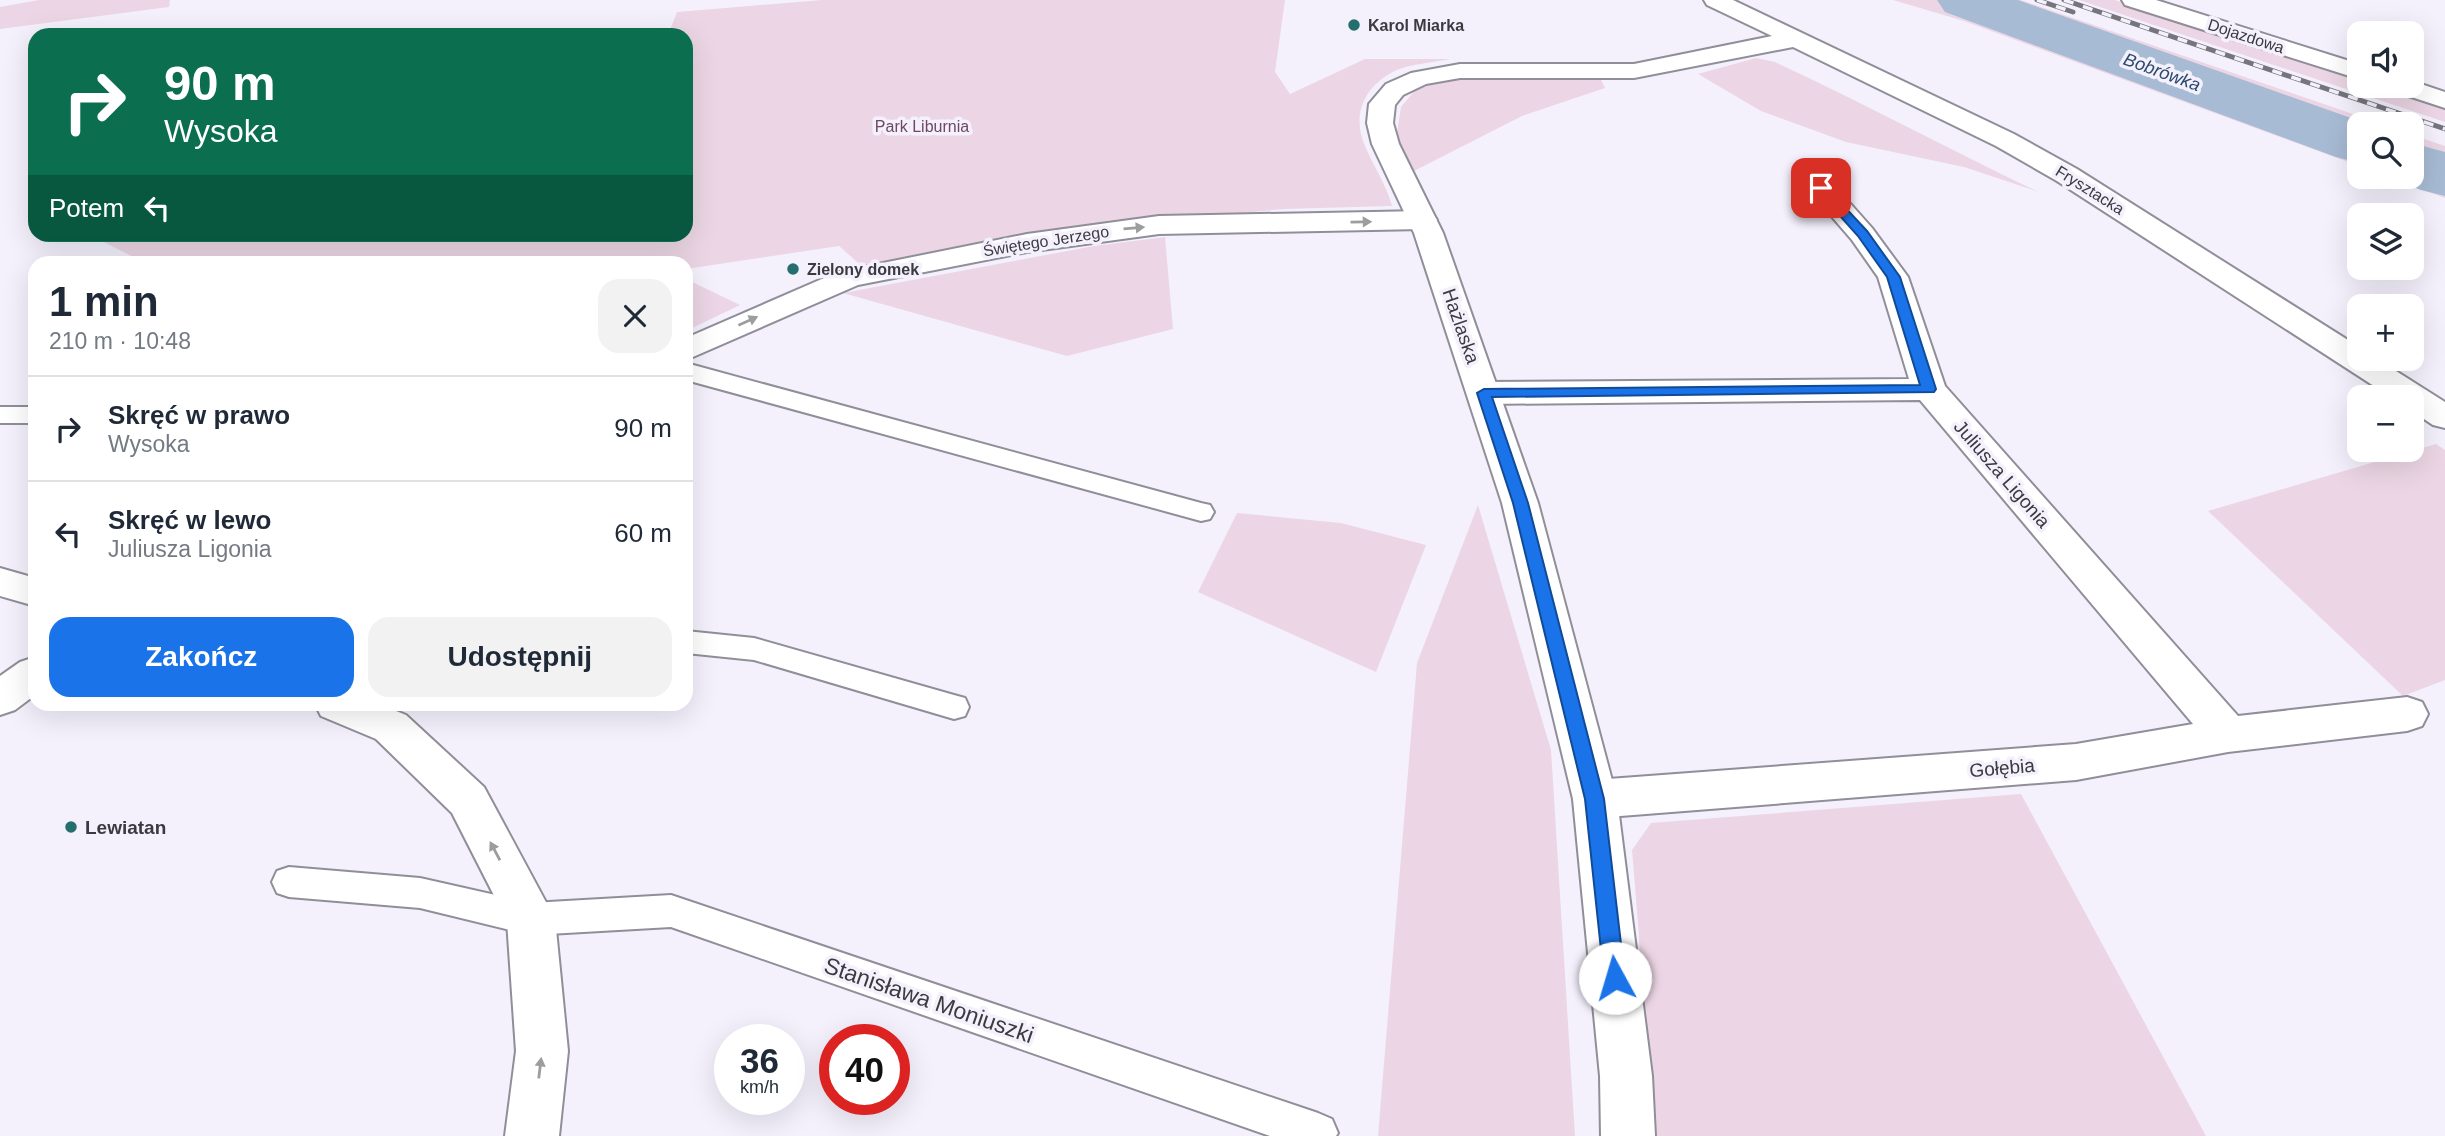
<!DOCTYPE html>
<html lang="pl">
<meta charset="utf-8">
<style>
:root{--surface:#fff;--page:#f2f2f3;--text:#1f2937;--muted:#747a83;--line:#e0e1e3;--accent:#1a73e8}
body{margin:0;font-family:Arial,sans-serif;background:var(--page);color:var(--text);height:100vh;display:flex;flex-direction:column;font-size:26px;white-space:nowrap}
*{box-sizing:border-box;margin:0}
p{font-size:23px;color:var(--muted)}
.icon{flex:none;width:38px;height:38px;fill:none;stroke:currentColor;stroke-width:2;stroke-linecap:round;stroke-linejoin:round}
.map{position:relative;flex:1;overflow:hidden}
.sheet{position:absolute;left:28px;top:256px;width:665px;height:455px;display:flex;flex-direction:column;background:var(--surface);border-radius:21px;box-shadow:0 7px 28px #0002}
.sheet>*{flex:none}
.banner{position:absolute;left:28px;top:28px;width:665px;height:214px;border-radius:21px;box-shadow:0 7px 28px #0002;background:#0b6e4f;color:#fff;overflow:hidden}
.fabs{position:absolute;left:2347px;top:21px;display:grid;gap:14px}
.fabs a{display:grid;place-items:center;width:77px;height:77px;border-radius:14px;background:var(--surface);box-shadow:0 7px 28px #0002;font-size:35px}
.speed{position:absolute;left:714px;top:1024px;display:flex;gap:14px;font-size:35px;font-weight:700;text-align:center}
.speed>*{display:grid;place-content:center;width:91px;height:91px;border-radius:50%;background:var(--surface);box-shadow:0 7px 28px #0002;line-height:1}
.speed small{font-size:18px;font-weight:400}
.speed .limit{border:10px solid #d22;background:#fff;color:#111}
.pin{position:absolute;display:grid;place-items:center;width:60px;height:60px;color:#fff;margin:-30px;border-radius:14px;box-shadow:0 4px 10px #0006}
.me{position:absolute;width:77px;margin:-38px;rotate:354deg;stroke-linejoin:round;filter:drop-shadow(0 0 5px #0008)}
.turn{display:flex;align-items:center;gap:24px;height:147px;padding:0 21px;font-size:32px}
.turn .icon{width:91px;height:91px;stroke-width:2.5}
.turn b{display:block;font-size:49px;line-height:60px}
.then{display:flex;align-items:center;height:66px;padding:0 21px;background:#0003;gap:14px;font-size:26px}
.round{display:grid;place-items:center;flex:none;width:74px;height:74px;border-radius:21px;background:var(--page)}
.head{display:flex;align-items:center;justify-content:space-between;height:119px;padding:0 21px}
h1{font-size:42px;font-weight:600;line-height:52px}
.primary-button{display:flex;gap:14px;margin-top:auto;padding:14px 21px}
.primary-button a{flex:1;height:80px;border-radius:21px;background:var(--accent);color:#fff;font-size:28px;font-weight:600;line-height:80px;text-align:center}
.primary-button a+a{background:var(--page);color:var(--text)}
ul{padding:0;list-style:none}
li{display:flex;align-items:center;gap:21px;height:105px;padding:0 21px;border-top:2px solid var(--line)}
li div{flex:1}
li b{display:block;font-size:26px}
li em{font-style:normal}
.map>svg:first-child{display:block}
.green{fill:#ecd6e5}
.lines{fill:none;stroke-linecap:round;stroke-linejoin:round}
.river{fill:#a7bbd4;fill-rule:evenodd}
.lane-casing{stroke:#908e99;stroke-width:4}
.street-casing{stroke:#908e99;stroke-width:4}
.secondary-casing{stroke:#908e99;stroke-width:4}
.lane{fill:#fff;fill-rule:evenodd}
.street{fill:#fff;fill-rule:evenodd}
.secondary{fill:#fff;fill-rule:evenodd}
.rail-casing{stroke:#76757c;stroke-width:5}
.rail{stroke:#f4f1fd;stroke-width:3.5;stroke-dasharray:10;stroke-linecap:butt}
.oneway{fill:#9d9c9f}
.route{fill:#1a73e8;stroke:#114b97;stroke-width:2}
.poi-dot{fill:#246f6d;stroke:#f4f1fd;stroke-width:2.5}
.labels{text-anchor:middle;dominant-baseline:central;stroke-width:7;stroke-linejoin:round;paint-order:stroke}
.far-poi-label{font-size:16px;font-weight:bold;fill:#3b3a3f;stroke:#f4f1fd;text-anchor:start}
.far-street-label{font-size:16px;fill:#3b3a3f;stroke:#f4f1fd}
.far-park-label{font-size:16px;fill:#714766;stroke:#f4f1fd}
.far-water-label{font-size:18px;font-style:italic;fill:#2b496d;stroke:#f4f1fd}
.street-label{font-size:19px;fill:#3b3a3f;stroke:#f4f1fd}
.poi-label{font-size:19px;font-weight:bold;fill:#3b3a3f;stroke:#f4f1fd;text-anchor:start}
.near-street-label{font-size:23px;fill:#3b3a3f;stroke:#f4f1fd}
</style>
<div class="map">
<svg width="2445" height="1136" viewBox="0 0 2445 1136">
<rect width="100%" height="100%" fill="#f4f1fd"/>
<!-- green -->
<g class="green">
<path d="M 39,0 L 170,0 L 169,7 L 0,29 L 0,7 Z"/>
<path d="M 822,0 L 1285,0 L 1275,72 L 1290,94 L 1365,59 L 1450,59 C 1432,63 1406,64 1391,73 C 1363,89 1352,116 1365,146 C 1374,167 1386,184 1392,206 L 1284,209 L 1064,230 L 931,253 L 865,269 L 839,246 L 686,269 L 686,262 L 143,262 L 98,239 L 106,234 L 686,234 L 686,35 L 668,35 L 677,12 Z"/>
<path d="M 1893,0 L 1940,0 L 2099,53 L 2359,147 L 2359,166 L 1964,21 Z"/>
<path d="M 1983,0 L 2021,0 L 2382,124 L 2359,124 L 2359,133 L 2146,54 Z"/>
<path d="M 2079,0 L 2115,0 L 2359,79 L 2359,86 L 2381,86 L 2445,106 L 2445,122 Z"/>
<path d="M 1756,58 L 1775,62 C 1864,103 1950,150 2039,192 L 1964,167 L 1846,142 L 1761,111 L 1698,74 Z"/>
<path d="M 1480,78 L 1601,80 L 1605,88 L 1522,116 L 1414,171 L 1396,139 L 1401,107 L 1416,89 L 1439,80 Z"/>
<path d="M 2412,135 L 2445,146 L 2445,165 L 2412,153 Z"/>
<path d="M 2412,166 L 2445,178 L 2445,198 L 2388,177 L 2412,177 Z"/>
<path d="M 1165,237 L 1173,329 L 1067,356 L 843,293 L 1094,246 Z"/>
<path d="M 686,279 L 740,305 L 686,331 Z"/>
<path d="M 2436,444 L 2445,450 L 2445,680 L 2403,696 L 2208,511 Z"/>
<path d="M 1478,505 L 1551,750 L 1575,1136 L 1378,1136 L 1417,663 Z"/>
<path d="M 1237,513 L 1341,523 L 1426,545 L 1376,672 L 1198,592 Z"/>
<path d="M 2021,794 L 2206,1136 L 1648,1136 L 1639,936 L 1632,850 L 1651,823 Z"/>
</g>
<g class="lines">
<!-- river -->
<g class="river">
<path d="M 1937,0 L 2018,0 L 2368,124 L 2359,124 L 2359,163 L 2336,157 L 1945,12 Z"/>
<path d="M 2412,143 L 2445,152 L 2445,196 L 2421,190 L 2388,177 L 2412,177 Z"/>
</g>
<!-- lane casing -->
<g class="lane-casing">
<g id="lane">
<path d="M 686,363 L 1201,503 L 1210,505 L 1214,512 L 1210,519 L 1201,521 L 686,380 Z"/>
<rect x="0" y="407" width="35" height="16"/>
<path d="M 686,631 L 754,638 L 954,695 L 965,698 L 969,707 L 965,716 L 954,719 L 754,660 L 686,653 Z"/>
<path d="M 289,867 L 420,878 L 531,903 L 671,895 L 1318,1113 L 1332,1119 L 1338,1133 L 1336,1136 L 1270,1136 L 671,927 L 531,935 L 420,908 L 289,897 L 277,893 L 272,882 L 277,871 Z"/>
</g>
</g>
<!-- street casing -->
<g class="street-casing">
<g id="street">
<path d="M 2122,0 L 2156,0 L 2359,64 L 2359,79 L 2125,5 Z"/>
<path d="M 2412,81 L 2445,92 L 2445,108 L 2393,91 L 2389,86 L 2412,86 Z"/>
<path d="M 1821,180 L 1831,182 L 1872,228 L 1908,277 L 1945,386 L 2238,716 L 2407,697 L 2422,702 L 2428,714 L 2422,726 L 2407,731 L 2228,752 L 2076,780 L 1595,818 L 1579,812 L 1573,799 L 1579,786 L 1595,780 L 2076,744 L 2193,724 L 1920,400 L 1484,404 L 1472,400 L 1467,393 L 1472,386 L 1484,382 L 1909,379 L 1878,277 L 1852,240 L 1807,188 L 1811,182 Z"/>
<path d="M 1423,211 L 1433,214 L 1437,220 L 1433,226 L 1423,229 L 1159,234 L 1027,252 L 858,285 L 686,360 L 686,338 L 838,272 L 1027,234 L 1159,216 Z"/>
<path d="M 0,568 L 35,578 L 35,606 L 0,596 Z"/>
<path d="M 35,657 L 35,695 L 15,710 L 0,715 L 0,676 L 20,662 Z"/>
<path d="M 315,704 L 379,704 L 406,715 L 484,787 L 555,919 L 568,1051 L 559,1136 L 505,1136 L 516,1051 L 507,921 L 452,813 L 376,739 L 321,716 Z"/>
</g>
</g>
<!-- secondary casing -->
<g class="secondary-casing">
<path id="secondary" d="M 1704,0 L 1733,0 L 2014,134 L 2077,169 L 2359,347 L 2359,359 L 2377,359 L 2445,402 L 2445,428 L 2433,425 L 2412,411 L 2412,397 L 2391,397 L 2057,181 L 1996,146 L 1793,47 L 1634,78 L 1460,78 L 1426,84 L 1403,95 L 1395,105 L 1393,123 L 1399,144 L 1443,233 L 1538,503 L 1617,799 L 1652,1076 L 1655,1136 L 1601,1136 L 1600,1076 L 1573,799 L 1502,503 L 1414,233 L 1372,144 L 1367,123 L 1369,104 L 1386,84 L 1411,73 L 1460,64 L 1634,64 L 1772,36 L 1707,5 Z"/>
</g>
<!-- lane -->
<use href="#lane" class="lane"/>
<!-- street -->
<use href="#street" class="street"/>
<!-- secondary -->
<use href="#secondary" class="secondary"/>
<!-- rail casing -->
<g class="rail-casing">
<g id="rail">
<path d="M 2037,0 L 2073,12"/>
<path d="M 2064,0 L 2445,129"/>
</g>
</g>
<!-- rail -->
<use href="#rail" class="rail"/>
</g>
<!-- one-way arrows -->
<defs><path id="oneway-solid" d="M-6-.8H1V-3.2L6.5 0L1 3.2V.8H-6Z" transform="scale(1.75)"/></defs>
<g class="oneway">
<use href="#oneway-solid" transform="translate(1361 222) rotate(-1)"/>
<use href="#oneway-solid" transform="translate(1134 228) rotate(-5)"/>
<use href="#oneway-solid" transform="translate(748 321) rotate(-24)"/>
<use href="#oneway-solid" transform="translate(495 851) rotate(-118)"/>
<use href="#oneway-solid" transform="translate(540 1068) rotate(-83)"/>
</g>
<!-- route -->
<path class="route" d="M 1817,186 L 1825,186 L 1867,231 L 1900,277 L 1936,389 L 1934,392 L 1492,397 L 1528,503 L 1604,799 L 1625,978 L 1622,985 L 1615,988 L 1607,985 L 1604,978 L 1585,799 L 1513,503 L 1477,393 L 1484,389 L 1920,385 L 1887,277 L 1858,236 L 1817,190 Z"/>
<!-- markers -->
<g class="poi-dot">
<circle cx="1354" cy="25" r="7"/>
<circle cx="793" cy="269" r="7"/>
<circle cx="71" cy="827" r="7"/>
</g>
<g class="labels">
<!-- far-poi labels -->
<g class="far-poi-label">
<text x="1368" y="25">Karol Miarka</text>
<text x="807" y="269">Zielony domek</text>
</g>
<!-- far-street labels -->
<g class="far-street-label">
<text transform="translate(2246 36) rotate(18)">Dojazdowa</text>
<text transform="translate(2090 190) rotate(32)">Frysztacka</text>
<text transform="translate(1046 241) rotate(-9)">Świętego Jerzego</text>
</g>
<!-- far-park labels -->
<g class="far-park-label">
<text x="922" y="126">Park Liburnia</text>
</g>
<!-- far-water labels -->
<g class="far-water-label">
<text transform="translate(2162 72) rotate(20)">Bobrówka</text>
</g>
<!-- street labels -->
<g class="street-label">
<text transform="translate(1461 326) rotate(71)">Hażlaska</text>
<text transform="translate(2002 474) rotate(49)">Juliusza Ligonia</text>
<text transform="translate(2002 768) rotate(-5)">Gołębia</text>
</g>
<!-- poi labels -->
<g class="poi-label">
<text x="85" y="827">Lewiatan</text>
</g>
<!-- near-street labels -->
<g class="near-street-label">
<text transform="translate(929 1000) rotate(19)">Stanisława Moniuszki</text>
</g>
</g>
</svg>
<div class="fabs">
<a><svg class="icon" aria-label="sound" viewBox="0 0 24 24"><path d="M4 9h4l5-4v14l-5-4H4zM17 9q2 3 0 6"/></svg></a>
<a><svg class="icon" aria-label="search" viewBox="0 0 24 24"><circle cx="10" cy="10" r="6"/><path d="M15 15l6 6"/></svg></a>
<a><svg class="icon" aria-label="layers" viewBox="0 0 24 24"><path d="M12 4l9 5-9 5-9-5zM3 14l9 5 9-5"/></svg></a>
<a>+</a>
<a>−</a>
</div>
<div class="speed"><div>36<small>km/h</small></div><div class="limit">40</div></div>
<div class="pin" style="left:1821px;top:188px;background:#d93025"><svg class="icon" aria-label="arrive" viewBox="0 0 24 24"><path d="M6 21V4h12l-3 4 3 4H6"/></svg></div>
<svg class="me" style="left:1615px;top:978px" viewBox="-20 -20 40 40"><circle r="19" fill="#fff"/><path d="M0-13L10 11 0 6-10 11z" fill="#1a73e8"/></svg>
<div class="banner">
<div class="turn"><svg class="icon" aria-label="right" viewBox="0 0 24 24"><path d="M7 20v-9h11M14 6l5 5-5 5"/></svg><div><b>90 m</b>Wysoka</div></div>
<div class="then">Potem<svg class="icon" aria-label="left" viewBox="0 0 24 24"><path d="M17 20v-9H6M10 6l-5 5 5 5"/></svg></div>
</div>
<section class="sheet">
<div class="head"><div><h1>1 min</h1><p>210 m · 10:48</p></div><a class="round"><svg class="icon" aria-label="close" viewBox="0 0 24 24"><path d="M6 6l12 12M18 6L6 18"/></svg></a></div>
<ul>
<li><svg class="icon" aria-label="right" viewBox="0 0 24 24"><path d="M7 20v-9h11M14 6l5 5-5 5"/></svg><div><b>Skręć w prawo</b><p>Wysoka</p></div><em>90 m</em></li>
<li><svg class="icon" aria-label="left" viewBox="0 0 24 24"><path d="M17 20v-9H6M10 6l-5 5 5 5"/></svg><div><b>Skręć w lewo</b><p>Juliusza Ligonia</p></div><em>60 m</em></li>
</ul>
<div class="primary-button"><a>Zakończ</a><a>Udostępnij</a></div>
</section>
</div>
